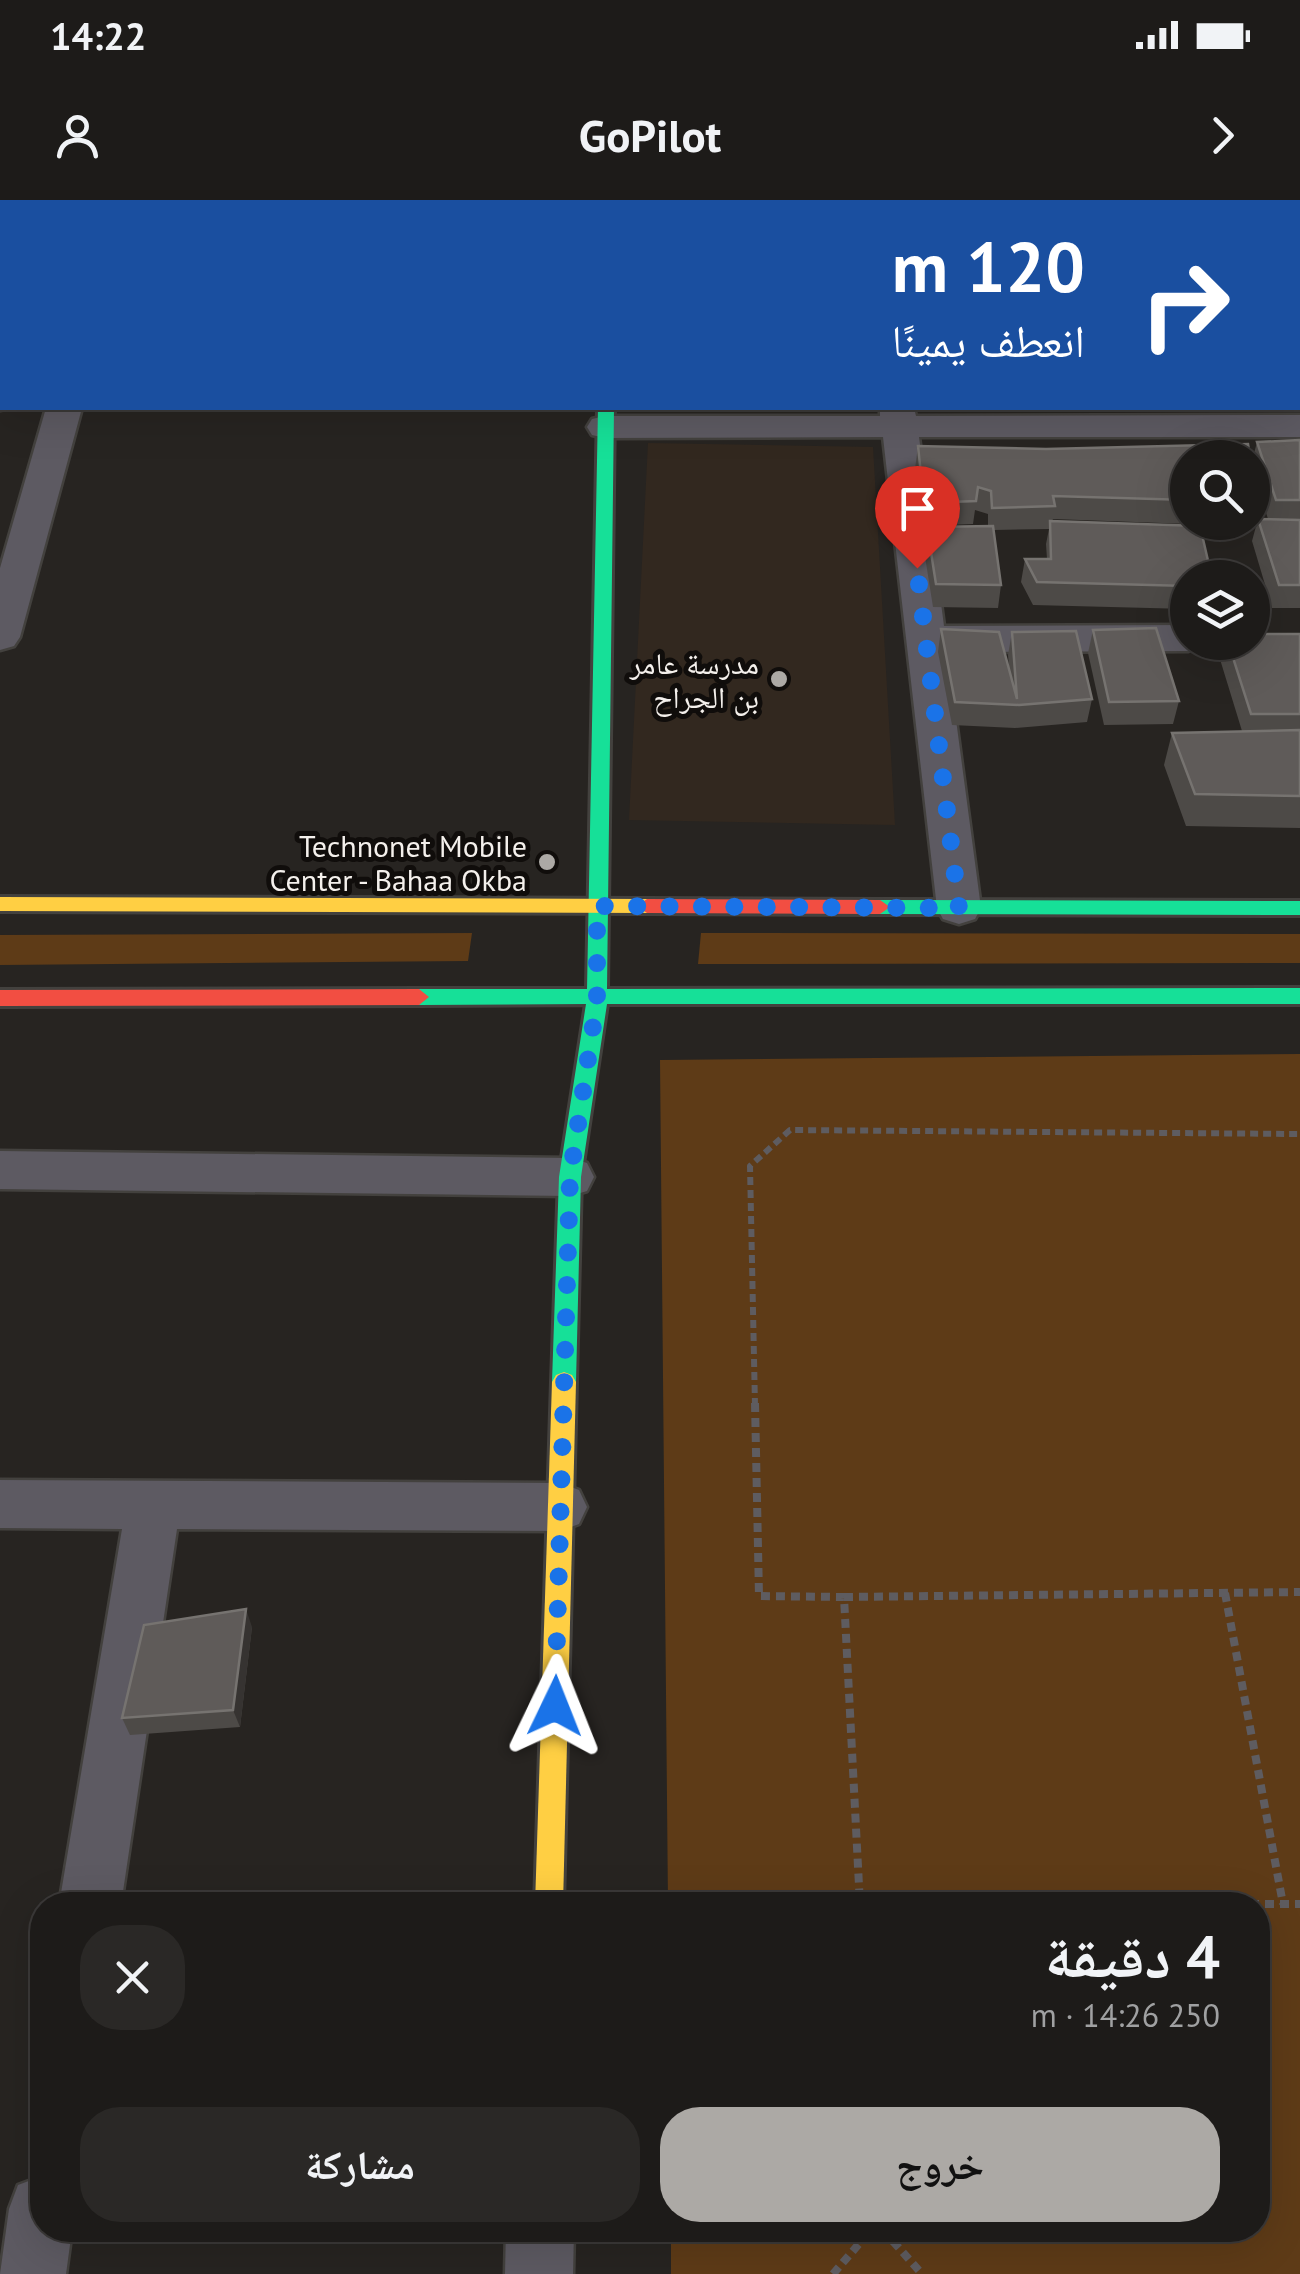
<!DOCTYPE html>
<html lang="ar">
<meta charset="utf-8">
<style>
:root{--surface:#1d1b19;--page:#2a2826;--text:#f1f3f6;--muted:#a0a1a2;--line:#3b3938;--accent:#aca9a5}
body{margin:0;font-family:"PT Sans","Noto Naskh Arabic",sans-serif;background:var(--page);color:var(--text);direction:rtl;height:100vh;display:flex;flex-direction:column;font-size:38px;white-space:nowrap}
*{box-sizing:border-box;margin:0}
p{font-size:32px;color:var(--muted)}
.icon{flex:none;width:55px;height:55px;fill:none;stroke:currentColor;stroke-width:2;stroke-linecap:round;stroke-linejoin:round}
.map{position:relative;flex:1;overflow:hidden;direction:ltr}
.side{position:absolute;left:30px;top:1692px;width:1240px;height:350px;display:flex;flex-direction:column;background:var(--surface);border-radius:40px;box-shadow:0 10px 40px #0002,0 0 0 2px var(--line);direction:rtl}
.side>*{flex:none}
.top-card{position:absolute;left:0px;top:0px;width:1300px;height:210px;box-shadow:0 10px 40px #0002,0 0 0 2px var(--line);direction:rtl;background:#1a4fa0;color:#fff;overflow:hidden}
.fabs{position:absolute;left:1170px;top:240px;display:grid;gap:20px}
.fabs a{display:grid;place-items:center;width:100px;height:100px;border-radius:50%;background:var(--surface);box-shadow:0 10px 40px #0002,0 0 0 2px var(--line);font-size:50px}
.pin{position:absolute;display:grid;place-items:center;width:85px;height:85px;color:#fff;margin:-102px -42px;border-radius:50% 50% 50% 0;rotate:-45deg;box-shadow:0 0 10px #0007}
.pin .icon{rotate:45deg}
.me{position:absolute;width:110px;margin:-55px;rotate:2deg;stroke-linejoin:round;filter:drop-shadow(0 0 8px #0008)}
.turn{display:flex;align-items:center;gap:35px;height:210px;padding:0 50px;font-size:45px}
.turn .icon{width:130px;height:130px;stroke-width:2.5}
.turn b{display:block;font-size:70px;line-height:85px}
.round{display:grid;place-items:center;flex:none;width:105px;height:105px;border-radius:40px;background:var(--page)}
.summary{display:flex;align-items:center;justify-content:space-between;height:170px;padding:0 50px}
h1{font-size:60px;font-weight:800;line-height:75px}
.cta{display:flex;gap:20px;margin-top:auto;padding:20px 50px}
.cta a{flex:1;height:115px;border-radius:40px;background:var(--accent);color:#111;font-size:40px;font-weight:800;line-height:115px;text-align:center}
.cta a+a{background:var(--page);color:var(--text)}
.status{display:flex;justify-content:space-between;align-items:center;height:70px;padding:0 50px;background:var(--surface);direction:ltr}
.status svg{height:28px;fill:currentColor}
header{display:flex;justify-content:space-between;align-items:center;height:130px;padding:0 50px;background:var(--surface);font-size:45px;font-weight:800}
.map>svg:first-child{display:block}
.built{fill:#32281f}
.green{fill:#5e3b17}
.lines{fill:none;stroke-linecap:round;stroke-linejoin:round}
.street-casing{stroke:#43413e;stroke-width:5}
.fast-casing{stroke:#43413e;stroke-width:6}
.slow-casing{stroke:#43413e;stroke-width:6}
.jam-casing{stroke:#43413e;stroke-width:6}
.path-far1{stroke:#5e5c60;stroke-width:6;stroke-dasharray:8 5;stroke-linecap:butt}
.path{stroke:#5e5c60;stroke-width:8;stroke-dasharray:9 6;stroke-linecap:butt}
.street{fill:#5d5a62;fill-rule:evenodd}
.fast{fill:#16e098;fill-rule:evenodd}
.slow{fill:#ffcf43;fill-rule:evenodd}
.jam{fill:#f24e42;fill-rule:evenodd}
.wall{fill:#4d4a47}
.shaded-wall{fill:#363331}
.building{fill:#5f5b59;stroke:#767370;stroke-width:2.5}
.route{stroke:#1a73e8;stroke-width:18;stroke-dasharray:0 32.4}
.poi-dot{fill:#aca9a5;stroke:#100d0b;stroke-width:4}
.labels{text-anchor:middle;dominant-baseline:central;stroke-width:10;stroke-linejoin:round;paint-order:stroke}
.poi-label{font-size:30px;fill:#f4f0ec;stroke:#100d0b;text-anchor:end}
</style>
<div class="status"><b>14:22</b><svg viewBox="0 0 49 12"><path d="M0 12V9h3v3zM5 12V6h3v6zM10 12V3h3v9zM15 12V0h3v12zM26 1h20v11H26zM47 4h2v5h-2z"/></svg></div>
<header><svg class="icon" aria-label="forward" viewBox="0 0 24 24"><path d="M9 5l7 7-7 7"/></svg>GoPilot<svg class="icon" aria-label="person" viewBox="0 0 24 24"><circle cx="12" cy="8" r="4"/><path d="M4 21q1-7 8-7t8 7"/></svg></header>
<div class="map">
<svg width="1300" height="2074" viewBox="0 0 1300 2074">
<rect width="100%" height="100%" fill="#272421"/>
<!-- built -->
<path class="built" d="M 648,243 L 873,247 L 895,625 L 629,620 Z"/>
<!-- green -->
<g class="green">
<path d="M 472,733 L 468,761 L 0,765 L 0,735 Z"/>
<path d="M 701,733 L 1300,734 L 1300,763 L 698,764 Z"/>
<path d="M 1300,854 L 1300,2074 L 671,2074 L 671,2030 L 1258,2030 L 1258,1705 L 668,1705 L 660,860 Z"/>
</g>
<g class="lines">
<!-- street casing -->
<g class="street-casing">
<g id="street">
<rect x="593" y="0" width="32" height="2"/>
<path d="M 855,0 L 887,0 L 888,2 L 856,2 Z"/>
<rect x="1298" y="110" width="2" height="20"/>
<path d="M 0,188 L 2,208 L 11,208 L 0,210 Z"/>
<path d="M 46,208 L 82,208 L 20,437 L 14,446 L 0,450 L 0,368 Z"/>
<path d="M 880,208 L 914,208 L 916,216 L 1300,215 L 1300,237 L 919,237 L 944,426 L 1188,425 L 1188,442 L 1205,442 L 1188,451 L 947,452 L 981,708 L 975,719 L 959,724 L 943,719 L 937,708 L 883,237 L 605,238 L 592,235 L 587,227 L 592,219 L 605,216 L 880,216 Z"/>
<path d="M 0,951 L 570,958 L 587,963 L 594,977 L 587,991 L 570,996 L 0,989 Z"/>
<path d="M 0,1280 L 560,1283 L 579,1290 L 587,1307 L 579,1324 L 560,1331 L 177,1329 L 121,1705 L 59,1705 L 122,1329 L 0,1328 Z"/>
<path d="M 42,1976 L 42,2030 L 72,2030 L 66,2074 L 0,2074 L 9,2009 L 18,1985 Z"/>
<path d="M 506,2030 L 574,2030 L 573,2074 L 505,2074 Z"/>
</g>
</g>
<!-- fast casing -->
<g class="fast-casing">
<g id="fast">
<path d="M 598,208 L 614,208 L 607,789 L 1300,788 L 1300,804 L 607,804 L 581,977 L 576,1182 L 572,1189 L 564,1192 L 556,1189 L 552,1182 L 559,977 L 586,804 L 419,805 L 409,797 L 419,789 L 587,789 Z"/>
<path d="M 880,700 L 1300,701 L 1300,715 L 880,714 L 870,707 Z"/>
</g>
</g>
<!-- slow casing -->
<g class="slow-casing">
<g id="slow">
<path d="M 0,697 L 647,699 L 657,706 L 647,713 L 0,711 Z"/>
<path d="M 564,1172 L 572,1175 L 576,1182 L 563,1705 L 535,1705 L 552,1182 L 556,1175 Z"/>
</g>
</g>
<!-- jam casing -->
<g class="jam-casing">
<g id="jam">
<path d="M 647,699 L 880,700 L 890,707 L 880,714 L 647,713 L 637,706 Z"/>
<path d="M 419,789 L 429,797 L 419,805 L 0,806 L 0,790 Z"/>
</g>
</g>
<!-- path-far1 -->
<path class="path-far1" d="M 755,1206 L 750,966 L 790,930 L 1300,934"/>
<!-- path -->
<g class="path">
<path d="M 755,1203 L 759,1396 L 844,1397 L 860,1705"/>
<path d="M 1225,1393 L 1283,1704"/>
<path d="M 844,1397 L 1300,1392"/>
<path d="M 860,1704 L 1300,1704"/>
<path d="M 883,2030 L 922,2074"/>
<path d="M 833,2074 L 871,2030"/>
</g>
<!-- street -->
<use href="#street" class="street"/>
<!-- fast -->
<use href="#fast" class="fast"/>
<!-- slow -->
<use href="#slow" class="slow"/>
<!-- jam -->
<use href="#jam" class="jam"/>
</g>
<!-- wall -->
<g class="wall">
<path d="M 342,0 L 524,0 L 524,2 L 343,2 Z"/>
<path d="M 756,208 L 838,208 L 756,209 Z"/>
<path d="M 1300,240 L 1300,408 L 1272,408 L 1252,341 L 1258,319 L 1268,319 L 1252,268 L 1252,261 L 1257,242 Z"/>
<path d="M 918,246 L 1188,258 L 1188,322 L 1219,322 L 1189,324 L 1053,319 L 1052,321 L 1188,378 L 1188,409 L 1033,405 L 1021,382 L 1025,359 L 1047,359 L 1046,344 L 1049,329 L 994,330 L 1001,385 L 998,408 L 933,407 L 924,350 L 927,327 L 988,326 L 988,314 L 975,310 L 973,324 L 922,326 L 915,269 Z"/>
<path d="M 941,429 L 1009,468 L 1008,455 L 1012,432 L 1092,499 L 1087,522 L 1015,528 L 952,525 L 938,452 Z"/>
<path d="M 1093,430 L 1179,501 L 1173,524 L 1104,525 L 1088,453 Z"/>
<path d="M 1300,434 L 1300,628 L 1186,626 L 1164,565 L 1172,533 L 1242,531 L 1219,456 L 1223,442 L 1252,442 Z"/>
<path d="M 252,1427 L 240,1527 L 130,1535 L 122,1518 Z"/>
</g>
<!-- shaded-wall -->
<path class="shaded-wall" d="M 246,1409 L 252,1427 L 240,1527 L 233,1510 Z"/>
<!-- building -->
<g class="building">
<path d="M 120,0 L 290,0 L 225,2 L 119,2 Z"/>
<path d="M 629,0 L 708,0 L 709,2 L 629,2 Z"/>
<rect x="745" y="0" width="82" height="2"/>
<path d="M 1300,240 L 1300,300 L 1276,300 L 1257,242 Z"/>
<path d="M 1248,244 L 1250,258 L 1188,258 L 1188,300 L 1053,296 L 1055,306 L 992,308 L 991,291 L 978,287 L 976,301 L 924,303 L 918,246 L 1046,249 Z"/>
<path d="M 1252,272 L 1257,298 L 1252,299 Z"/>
<path d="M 1258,319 L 1300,320 L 1300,385 L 1279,385 Z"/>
<path d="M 1050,321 L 1200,326 L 1212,378 L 1188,378 L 1188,386 L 1037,382 L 1025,359 L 1051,359 Z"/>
<path d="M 993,326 L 1001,385 L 936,384 L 927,327 Z"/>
<path d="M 1156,428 L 1179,501 L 1109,502 L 1093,430 Z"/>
<path d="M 941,429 L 999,432 L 1017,499 L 1012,432 L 1076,431 L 1092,499 L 1019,505 L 955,502 Z"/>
<path d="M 1252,434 L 1300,434 L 1300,514 L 1251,514 L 1228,442 L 1252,442 Z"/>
<path d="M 1300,530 L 1300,596 L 1195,594 L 1172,533 Z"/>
<path d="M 246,1409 L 233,1510 L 122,1518 L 144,1425 Z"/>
</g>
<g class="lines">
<!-- route -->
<path class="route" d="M 555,1506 L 570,977 L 597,800 L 597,706 L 959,708 L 917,368"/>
</g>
<!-- markers -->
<g class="poi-dot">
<circle cx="779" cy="479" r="10"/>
<circle cx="547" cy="662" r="10"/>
</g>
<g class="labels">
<!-- poi labels -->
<g class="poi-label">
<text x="759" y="462">مدرسة عامر<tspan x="759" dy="34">بن الجراح</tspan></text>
<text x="527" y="645">Technonet Mobile<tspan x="527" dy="34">Center - Bahaa Okba</tspan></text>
</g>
</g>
</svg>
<div class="fabs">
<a><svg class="icon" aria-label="search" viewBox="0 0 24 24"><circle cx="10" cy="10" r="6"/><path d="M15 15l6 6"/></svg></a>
<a><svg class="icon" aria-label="layers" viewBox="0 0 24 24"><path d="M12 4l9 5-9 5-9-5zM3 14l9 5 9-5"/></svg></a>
</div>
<div class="pin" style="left:917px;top:368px;background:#d93025"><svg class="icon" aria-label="arrive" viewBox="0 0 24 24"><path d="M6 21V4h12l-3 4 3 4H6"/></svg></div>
<svg class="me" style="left:555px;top:1506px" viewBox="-20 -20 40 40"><path d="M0-17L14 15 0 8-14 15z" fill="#1a73e8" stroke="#fff" stroke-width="4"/></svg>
<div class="top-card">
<div class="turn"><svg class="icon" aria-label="right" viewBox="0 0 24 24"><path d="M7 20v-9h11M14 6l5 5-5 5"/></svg><div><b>120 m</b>انعطف يمينًا</div></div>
</div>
<section class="side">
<div class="summary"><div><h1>4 دقيقة</h1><p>250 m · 14:26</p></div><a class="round"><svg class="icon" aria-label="close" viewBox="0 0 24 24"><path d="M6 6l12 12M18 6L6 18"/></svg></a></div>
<div class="cta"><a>خروج</a><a>مشاركة</a></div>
</section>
</div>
